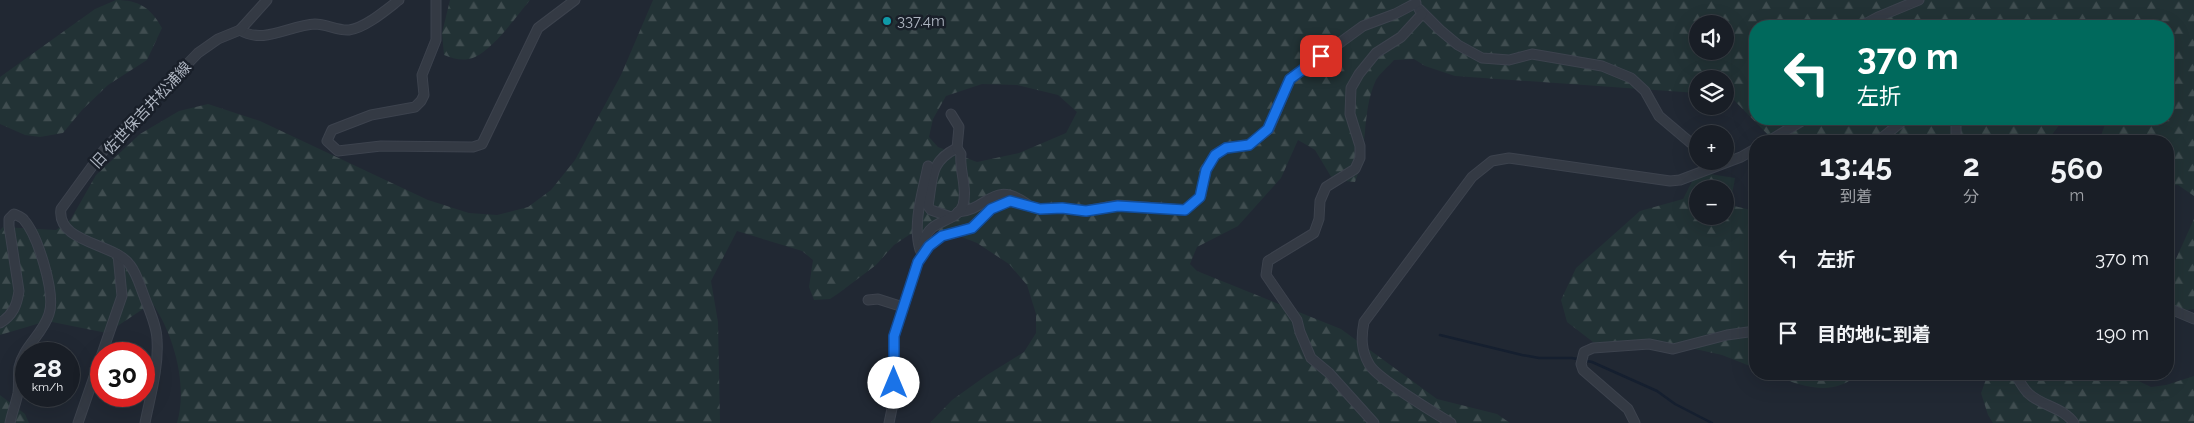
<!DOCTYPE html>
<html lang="ja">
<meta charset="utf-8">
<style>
:root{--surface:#191e26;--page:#22272e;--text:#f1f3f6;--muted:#9fa2a7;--line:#373c43}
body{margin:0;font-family:Raleway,"Noto Sans JP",sans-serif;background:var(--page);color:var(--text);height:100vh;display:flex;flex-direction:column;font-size:19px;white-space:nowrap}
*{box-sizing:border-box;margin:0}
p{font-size:16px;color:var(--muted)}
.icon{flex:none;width:28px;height:28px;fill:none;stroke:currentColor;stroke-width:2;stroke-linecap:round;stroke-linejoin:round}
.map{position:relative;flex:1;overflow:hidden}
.sheet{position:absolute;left:1749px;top:135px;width:425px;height:245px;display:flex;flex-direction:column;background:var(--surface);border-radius:20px;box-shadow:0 5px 20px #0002,0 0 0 1px var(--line)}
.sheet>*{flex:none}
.hud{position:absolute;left:1749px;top:20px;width:425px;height:105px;border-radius:20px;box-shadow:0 5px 20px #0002,0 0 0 1px var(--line);background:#00695c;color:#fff;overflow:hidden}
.controls{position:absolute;left:1689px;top:15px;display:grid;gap:10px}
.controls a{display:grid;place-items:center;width:45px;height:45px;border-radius:50%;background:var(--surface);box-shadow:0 5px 20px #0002,0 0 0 1px var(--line);font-size:25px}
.speed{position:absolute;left:15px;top:342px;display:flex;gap:10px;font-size:25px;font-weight:700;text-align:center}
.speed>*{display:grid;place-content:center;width:65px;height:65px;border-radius:50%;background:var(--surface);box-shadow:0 5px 20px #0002,0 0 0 1px var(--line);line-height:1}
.speed small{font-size:12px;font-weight:400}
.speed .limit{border:8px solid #d22;background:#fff;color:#111}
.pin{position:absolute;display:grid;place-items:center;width:42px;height:42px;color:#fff;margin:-21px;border-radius:10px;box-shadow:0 2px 8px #0006}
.me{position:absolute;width:55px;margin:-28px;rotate:0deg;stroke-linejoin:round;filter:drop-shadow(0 0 4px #0008)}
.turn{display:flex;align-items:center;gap:18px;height:105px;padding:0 25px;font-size:22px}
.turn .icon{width:65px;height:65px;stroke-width:2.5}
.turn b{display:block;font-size:35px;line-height:42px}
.eta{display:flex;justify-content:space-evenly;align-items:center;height:85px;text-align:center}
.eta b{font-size:30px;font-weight:700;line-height:35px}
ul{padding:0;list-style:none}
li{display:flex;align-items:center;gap:15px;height:75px;padding:0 25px}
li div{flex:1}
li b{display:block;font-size:19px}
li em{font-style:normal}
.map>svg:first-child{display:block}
.forest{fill:url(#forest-firs);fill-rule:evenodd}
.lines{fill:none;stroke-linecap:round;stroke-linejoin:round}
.stream{stroke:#151f2f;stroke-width:2.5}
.minor-casing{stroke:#3d434e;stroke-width:11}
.minor{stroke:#343a44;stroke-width:9}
.route-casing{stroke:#114b97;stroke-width:12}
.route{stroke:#1a73e8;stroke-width:9}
.culture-dot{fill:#0f9aa8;stroke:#191f29;stroke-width:2}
.labels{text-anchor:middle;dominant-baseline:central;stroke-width:5;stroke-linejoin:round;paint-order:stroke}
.poi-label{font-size:15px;fill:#aeb5c1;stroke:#191f29;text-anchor:start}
.street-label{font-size:15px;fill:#aeb5c1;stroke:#191f29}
</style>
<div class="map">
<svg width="2194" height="423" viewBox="0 0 2194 423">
<defs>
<pattern id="forest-firs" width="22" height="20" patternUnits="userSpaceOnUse" patternTransform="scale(1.25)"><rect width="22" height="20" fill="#223235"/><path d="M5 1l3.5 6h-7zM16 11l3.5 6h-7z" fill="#404d50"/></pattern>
</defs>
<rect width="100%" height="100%" fill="#212833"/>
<!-- forest -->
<g class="forest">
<path d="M 116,0 C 139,0 151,8 162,28 L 147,60 L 108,85 L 82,110 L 63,133 L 40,137 L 25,135 L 0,124 L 0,77 L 95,9 Z"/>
<path d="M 450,0 L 530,0 C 516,17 494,48 475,57 C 464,62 454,59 444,55 L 442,33 Z"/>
<path d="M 653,0 L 2194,0 L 2194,196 L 2178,185 L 2168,186 L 2168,141 L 2099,141 L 2107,119 L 2168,119 L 2168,26 L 1755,26 L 1755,119 L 2064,119 L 2047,141 L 1932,141 L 1930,139 L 1918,141 L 1774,141 L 1729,95 L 1725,95 L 1725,79 L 1698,79 L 1697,93 L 1455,76 L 1425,66 L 1414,59 L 1394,60 C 1389,66 1380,73 1376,80 C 1361,112 1369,149 1355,182 L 1333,180 L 1315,150 L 1298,140 L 1281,178 L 1238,226 L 1197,247 L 1190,264 L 1197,271 L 1341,329 L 1437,399 L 1497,414 L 1510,423 L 930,423 L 952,400 L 987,375 L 1024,352 L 1036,333 L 1036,314 L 1027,285 L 1009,264 L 977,243 L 949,232 L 926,230 L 909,235 L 894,245 L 876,265 L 839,293 L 830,299 L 814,300 L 809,287 L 813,260 L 802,251 L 737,231 L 711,281 L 718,322 L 720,423 L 177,423 C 188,386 174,334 152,303 L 107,333 L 47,321 L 0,335 L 0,230 L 3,227 L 56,230 L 71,219 L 96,175 L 140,134 L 179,111 L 208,104 L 260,121 L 428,200 L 469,213 L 497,215 L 528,207 L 551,190 L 575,160 L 621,75 ZM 1698,24 L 1725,24 L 1725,51 L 1698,51 ZM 982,84 L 1017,85 L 1058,95 L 1077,112 L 1066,133 L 1019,153 L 977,162 L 938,147 L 929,137 L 933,119 L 946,96 Z"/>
<path d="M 1697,172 L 1735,178 L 1730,205 L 1755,211 L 1755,368 L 1722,355 L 1695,349 L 1650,345 L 1609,348 L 1593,342 L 1567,322 L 1561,300 L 1576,268 L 1640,211 L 1683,199 ZM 1698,189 L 1725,189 L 1725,216 L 1698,216 Z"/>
<path d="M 2194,219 L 2194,309 L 2187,310 L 2168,304 L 2168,272 L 2175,261 Z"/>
<path d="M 1770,374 L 1858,374 C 1832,399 1799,385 1770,374 Z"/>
<path d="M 1988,374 L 2124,374 L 2151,387 L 2166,385 L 2194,376 L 2194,423 L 1993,423 L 1988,415 L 1981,393 Z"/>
<path d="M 0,395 L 25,414 L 29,423 L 0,423 Z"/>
</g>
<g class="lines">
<!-- stream -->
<path class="stream" d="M 1440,335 L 1522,355 L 1539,358 L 1572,358 L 1592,362 L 1657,391 L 1675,404 L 1712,423"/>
<!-- minor casing -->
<g class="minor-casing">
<g id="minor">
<path d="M 436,0 L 436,40 L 422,75 L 424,95 L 421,101 L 415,107 L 371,115 L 332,130 L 327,141 L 338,151 L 381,146 L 473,147 L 482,144 L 538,28 L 575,0"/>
<path d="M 1419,9 L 1440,30 L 1458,45 L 1482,58 L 1509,60 L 1532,54 L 1602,66 L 1631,78 L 1645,91 L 1659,116 L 1698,149"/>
<path d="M 1861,26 L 1878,17 L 1919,0"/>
<path d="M 240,30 C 263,45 290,25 315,24 C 326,24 338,31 349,30 C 365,28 386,10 399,0"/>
<path d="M 1953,119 L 1956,123 L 1956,141"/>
<path d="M 1769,141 L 1805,119"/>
<path d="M 1878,141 L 1905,119"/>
<path d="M 958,212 C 988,210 993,179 1027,204"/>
<path d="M 951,217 L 931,210 L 928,206 C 933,178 929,162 957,148"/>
<path d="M 920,250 C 912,224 923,191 928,166"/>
<path d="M 925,252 L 922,245 C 924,239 927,232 932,228 C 941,220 959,218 963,205 C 968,189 959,170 961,154 L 957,148 L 959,127 L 951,114"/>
<path d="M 868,300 L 878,299 L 903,307"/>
<path d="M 2168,308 L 2194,319"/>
<path d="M 0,323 C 13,315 17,305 19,291 L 9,226 L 9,219 L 14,214 C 18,216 22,217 24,220 C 38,236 56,294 49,314 C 43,334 23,347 19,367 C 18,375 19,385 18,393 C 16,403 12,413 10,423"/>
<path d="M 2015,374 C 2019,380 2023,388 2028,393 C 2041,406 2063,407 2074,423"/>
<path d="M 78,423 L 122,296 L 118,255"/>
<path d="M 145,423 C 150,397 159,367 157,340 C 157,326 149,310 144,296 C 140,286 137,274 130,265 C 115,243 56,243 61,209 L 104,150 L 198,53 L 218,39 L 240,30 L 267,0"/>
<path d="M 889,423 L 894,399 L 894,336 L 918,262 L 929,246 L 942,236 L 971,228 L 991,209 L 1010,201 L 1040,209 L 1062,208 L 1085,211 L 1118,205 L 1185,210 L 1200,197 L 1206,170 L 1215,155 L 1226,148 L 1249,145 L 1269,129 L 1290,79 L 1363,26 L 1395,14 L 1416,3"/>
<path d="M 1374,423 L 1329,373 L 1311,358 L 1300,332 L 1297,320 L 1266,275 L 1268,261 L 1314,233 L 1319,219 L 1320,201 L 1326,187 L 1355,169 L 1360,158 L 1360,146 L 1350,114 L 1351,88 L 1359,74 L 1376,53 L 1401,37 L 1422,14"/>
<path d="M 1451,423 C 1435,413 1376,378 1369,364 C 1361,350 1361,337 1364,322 L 1472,177 L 1492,161 L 1509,158 L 1670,181 L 1680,180 L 1741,157 L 1755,149"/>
<path d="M 1635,423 L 1628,409 L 1583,370 L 1581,364 L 1584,352 L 1593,348 L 1649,344 L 1673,349 L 1727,335 L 1755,331"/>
</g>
</g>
<!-- minor -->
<use href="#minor" class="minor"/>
</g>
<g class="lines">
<!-- route casing -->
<g class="route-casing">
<path id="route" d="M 894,383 L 894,336 L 918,262 L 929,246 L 942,236 L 972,228 L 991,209 L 1010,201 L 1040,209 L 1062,208 L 1086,211 L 1118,206 L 1185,210 L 1200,197 L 1206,170 L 1215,155 L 1226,148 L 1249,145 L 1268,129 L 1290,79 L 1321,56"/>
</g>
<!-- route -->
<use href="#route" class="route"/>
</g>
<!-- markers -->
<circle class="culture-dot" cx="887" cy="21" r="5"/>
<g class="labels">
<!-- poi labels -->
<g class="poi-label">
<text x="897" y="21">337.4m</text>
</g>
<!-- street labels -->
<g class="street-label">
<text transform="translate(141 115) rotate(-47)">旧 佐世保吉井松浦線</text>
</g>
</g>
</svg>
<div class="controls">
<a><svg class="icon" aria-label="sound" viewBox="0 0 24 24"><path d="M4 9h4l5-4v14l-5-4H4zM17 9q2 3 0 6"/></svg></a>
<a><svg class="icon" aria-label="layers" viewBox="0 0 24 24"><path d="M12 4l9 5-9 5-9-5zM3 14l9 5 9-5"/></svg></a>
<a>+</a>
<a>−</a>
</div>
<div class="speed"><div>28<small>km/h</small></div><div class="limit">30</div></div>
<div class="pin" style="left:1321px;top:56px;background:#d93025"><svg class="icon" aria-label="arrive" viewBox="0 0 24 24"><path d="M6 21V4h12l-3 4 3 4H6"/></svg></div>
<svg class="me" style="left:894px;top:383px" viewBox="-20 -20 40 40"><circle r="19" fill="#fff"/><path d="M0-13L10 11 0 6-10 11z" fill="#1a73e8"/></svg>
<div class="hud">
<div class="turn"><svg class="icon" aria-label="left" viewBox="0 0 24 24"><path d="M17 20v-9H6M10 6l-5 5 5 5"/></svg><div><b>370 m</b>左折</div></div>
</div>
<section class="sheet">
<div class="eta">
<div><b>13:45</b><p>到着</p></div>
<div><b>2</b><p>分</p></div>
<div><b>560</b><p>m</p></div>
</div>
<ul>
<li><svg class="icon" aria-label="left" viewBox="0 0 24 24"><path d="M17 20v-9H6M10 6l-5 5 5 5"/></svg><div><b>左折</b></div><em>370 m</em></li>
<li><svg class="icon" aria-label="arrive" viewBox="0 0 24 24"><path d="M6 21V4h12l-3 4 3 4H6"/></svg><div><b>目的地に到着</b></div><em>190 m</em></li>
</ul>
</section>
</div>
